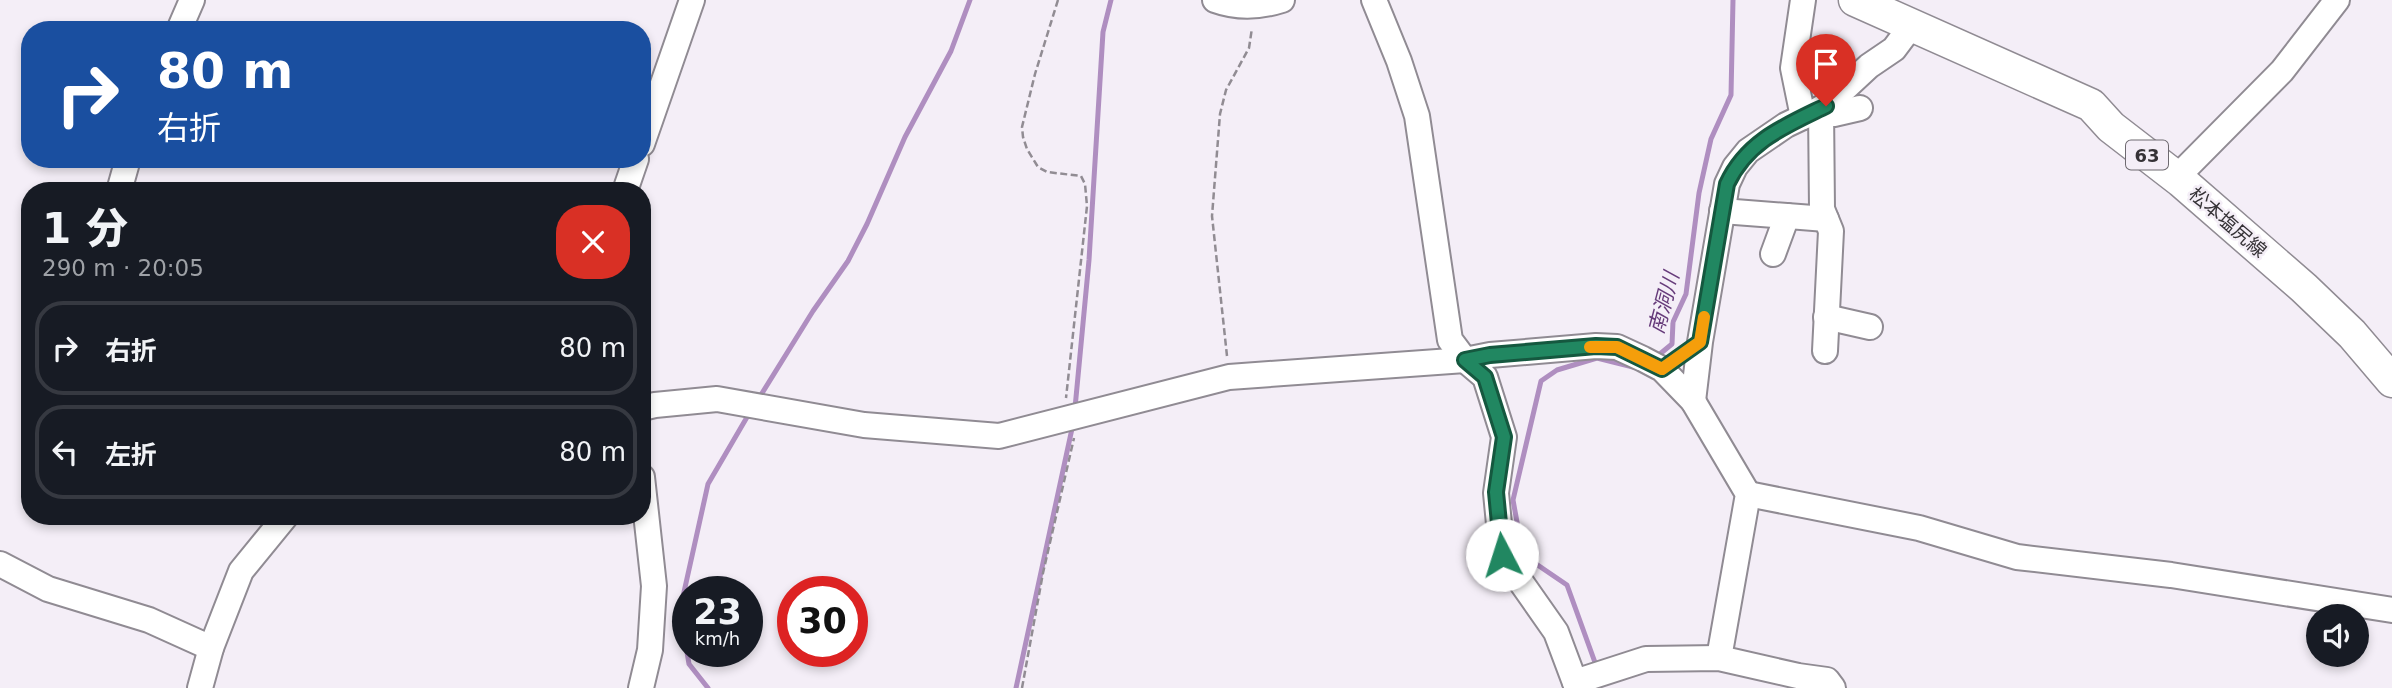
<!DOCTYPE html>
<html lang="ja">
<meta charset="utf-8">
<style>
:root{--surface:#171b24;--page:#242831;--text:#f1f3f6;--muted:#9ea1a6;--line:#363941}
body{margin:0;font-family:"DejaVu Sans","Noto Sans JP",sans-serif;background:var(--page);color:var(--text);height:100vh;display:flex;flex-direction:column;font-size:26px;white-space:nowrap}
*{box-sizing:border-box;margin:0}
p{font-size:23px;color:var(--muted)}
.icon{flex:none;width:38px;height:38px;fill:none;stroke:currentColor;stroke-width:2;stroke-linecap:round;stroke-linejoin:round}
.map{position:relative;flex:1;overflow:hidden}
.details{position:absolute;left:21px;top:182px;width:630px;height:343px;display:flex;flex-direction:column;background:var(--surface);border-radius:28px;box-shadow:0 4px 10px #0003}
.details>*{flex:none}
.top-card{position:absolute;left:21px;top:21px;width:630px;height:147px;border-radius:28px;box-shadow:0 4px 10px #0003;background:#1a4fa0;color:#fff;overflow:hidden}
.tools{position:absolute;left:2306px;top:604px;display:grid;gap:14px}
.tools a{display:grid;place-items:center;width:63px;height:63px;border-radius:50%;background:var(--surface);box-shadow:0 4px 10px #0003;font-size:35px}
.speed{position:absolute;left:672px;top:576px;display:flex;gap:14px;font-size:35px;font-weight:700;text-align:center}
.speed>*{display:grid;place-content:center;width:91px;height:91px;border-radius:50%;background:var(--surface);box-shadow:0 4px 10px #0003;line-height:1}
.speed small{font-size:18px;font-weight:400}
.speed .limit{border:10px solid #d22;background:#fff;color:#111}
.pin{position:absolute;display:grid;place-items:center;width:60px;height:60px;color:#fff;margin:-72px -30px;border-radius:50% 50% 50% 0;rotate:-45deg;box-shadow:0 0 7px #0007}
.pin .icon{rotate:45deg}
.me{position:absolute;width:77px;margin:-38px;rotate:355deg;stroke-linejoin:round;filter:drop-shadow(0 0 5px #0008)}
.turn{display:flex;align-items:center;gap:24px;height:147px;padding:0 21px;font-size:32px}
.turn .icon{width:91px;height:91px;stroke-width:2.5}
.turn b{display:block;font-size:49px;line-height:60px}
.round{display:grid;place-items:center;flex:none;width:74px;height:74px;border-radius:28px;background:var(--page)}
.headline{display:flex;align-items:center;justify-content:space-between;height:119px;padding:0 21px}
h1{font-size:42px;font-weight:800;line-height:52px}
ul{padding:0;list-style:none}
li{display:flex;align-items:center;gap:21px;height:94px;margin:0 14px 10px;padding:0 7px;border:4px solid var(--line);border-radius:28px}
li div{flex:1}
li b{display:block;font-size:26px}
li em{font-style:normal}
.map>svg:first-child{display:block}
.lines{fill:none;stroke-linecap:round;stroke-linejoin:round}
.stream{stroke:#af8ec0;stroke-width:5}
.minor-casing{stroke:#908b93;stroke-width:28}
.major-casing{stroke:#908b93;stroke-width:35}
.path{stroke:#918c93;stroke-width:2.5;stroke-dasharray:7 3.5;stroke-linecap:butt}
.minor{stroke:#fff;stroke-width:24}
.major{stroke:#fff;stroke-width:32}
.route-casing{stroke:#15583f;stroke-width:18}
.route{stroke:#218761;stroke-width:12}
.slow{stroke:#f59e0b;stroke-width:12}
.labels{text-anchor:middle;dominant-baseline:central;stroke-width:5;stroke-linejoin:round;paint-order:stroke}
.shield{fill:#f4eef7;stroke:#6e6a70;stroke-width:2}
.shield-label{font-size:18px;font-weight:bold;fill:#353236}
.street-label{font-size:19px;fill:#353236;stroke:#f4eef7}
.water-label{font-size:21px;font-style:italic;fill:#673c7b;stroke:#f4eef7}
</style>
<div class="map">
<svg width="2392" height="688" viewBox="0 0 2392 688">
<rect width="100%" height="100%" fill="#f4eef7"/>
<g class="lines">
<!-- stream -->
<g class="stream">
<path d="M 1655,358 L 1672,344 L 1673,322 L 1686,294 L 1699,193 L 1711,139 L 1731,95 L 1733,0"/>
<path d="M 759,398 L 813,311 L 848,261 L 867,224 L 905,137 L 951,51 L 970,0"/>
<path d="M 1075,408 L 1089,260 L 1103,32 L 1111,0"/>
<path d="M 1597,668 L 1567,585 L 1523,555 L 1513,500 L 1541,381 L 1557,370 L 1597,358 L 1633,367"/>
<path d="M 708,688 L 689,664 L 680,610 L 708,484 L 750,412"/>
<path d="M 1016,688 L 1073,424"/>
</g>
<!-- minor casing -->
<g class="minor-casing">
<g id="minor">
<path d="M 1215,0 C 1237,8 1260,7 1282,0"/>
<path d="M 1374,0 L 1399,61 L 1417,116 L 1450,340 L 1465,360 L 1485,377 L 1504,437 L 1496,493 L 1502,555 L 1556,632 L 1577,688"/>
<path d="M 179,30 L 192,0"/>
<path d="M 1803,117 L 1793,68 L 1803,0"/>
<path d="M 642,144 L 692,0"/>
<path d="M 2176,178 L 2282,71 L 2337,0"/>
<path d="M 119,191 L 128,159"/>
<path d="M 625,191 L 636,159"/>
<path d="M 1722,211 L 1826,219"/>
<path d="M 1773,254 L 1787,216"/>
<path d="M 1826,317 L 1870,327"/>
<path d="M 1825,351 L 1831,231 L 1822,209 L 1821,108 L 1834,114 L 1860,108"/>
<path d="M 1693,401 L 1700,342 L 1727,184 L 1735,167 L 1748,151 L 1786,125 L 1826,106 L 1869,66 L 1894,49 L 1912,25"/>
<path d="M 642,408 L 655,405 L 717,399 L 864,425 L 999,436 L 1229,377 L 1465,360 L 1490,355 L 1596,346 L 1617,347 L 1643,359 L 1662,369 L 1693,401 L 1748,494 L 1719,658"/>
<path d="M 1748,494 L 1919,528 L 2017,557 L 2171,575 L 2392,610"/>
<path d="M 0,564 L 48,589 L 149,620 L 211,648"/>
<path d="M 1575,682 L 1646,659 L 1719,658 L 1798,676 L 1827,680 L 1833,688"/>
<path d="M 200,688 L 211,648 L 241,571 L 286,516"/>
<path d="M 641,688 L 650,650 L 654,586 L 642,477"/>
</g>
</g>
<!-- major casing -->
<g class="major-casing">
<path id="major" d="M 1855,0 L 2091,105 L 2111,127 L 2181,181 L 2304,288 L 2352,334 L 2392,381"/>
</g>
<!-- path -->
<g class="path">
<path d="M 1058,0 L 1035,74 L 1022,127 L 1023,137 L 1027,149 L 1038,167 L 1047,172 L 1081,176 L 1085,184 L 1087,206 L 1066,398"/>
<path d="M 1227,356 L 1212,216 L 1220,114 L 1226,90 L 1249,48 L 1252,28"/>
<path d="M 1022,688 L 1043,573 L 1074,438"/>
</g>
<!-- minor -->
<use href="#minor" class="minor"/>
<!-- major -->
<use href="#major" class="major"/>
</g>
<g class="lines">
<!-- route casing -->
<g class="route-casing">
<path id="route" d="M 1502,555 L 1496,492 L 1504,437 L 1485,377 L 1465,360 L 1490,355 L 1596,346 L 1617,347 L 1662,369 L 1700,342 L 1727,184 C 1747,141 1785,126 1826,106"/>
</g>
<!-- route -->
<use href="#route" class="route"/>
<!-- slow -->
<path class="slow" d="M 1590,347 L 1617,347 L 1662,369 L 1700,342 L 1704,317"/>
</g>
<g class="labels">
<!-- shield labels -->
<rect class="shield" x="2126" y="140.5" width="42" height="29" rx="5"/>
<g class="shield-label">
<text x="2147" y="155">63</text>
</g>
<!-- street labels -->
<g class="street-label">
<text transform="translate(2228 222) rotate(41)">松本塩尻線</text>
</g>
<!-- water labels -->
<g class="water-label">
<text transform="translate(1664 303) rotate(-75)">南洞川</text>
</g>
</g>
</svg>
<div class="tools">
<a><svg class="icon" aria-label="sound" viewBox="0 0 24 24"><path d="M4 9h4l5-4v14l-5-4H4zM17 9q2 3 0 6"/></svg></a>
</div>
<div class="speed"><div>23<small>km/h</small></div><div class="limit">30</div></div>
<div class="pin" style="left:1826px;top:106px;background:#d93025"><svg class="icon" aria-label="arrive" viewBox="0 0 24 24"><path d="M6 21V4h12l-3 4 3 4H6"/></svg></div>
<svg class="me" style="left:1502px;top:555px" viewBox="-20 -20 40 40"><circle r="19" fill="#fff"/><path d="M0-13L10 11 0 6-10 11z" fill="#218761"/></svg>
<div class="top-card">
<div class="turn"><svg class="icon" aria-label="right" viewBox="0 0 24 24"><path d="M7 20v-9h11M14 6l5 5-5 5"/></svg><div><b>80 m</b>右折</div></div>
</div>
<section class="details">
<div class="headline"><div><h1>1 分</h1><p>290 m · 20:05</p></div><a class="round" style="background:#d93025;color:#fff"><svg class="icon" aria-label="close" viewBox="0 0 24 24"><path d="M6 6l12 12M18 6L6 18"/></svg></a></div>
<ul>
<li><svg class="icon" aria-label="right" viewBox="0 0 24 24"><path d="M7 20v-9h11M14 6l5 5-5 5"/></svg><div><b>右折</b></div><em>80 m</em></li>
<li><svg class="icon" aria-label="left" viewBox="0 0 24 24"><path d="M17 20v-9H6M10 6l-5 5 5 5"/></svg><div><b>左折</b></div><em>80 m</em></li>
</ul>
</section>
</div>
